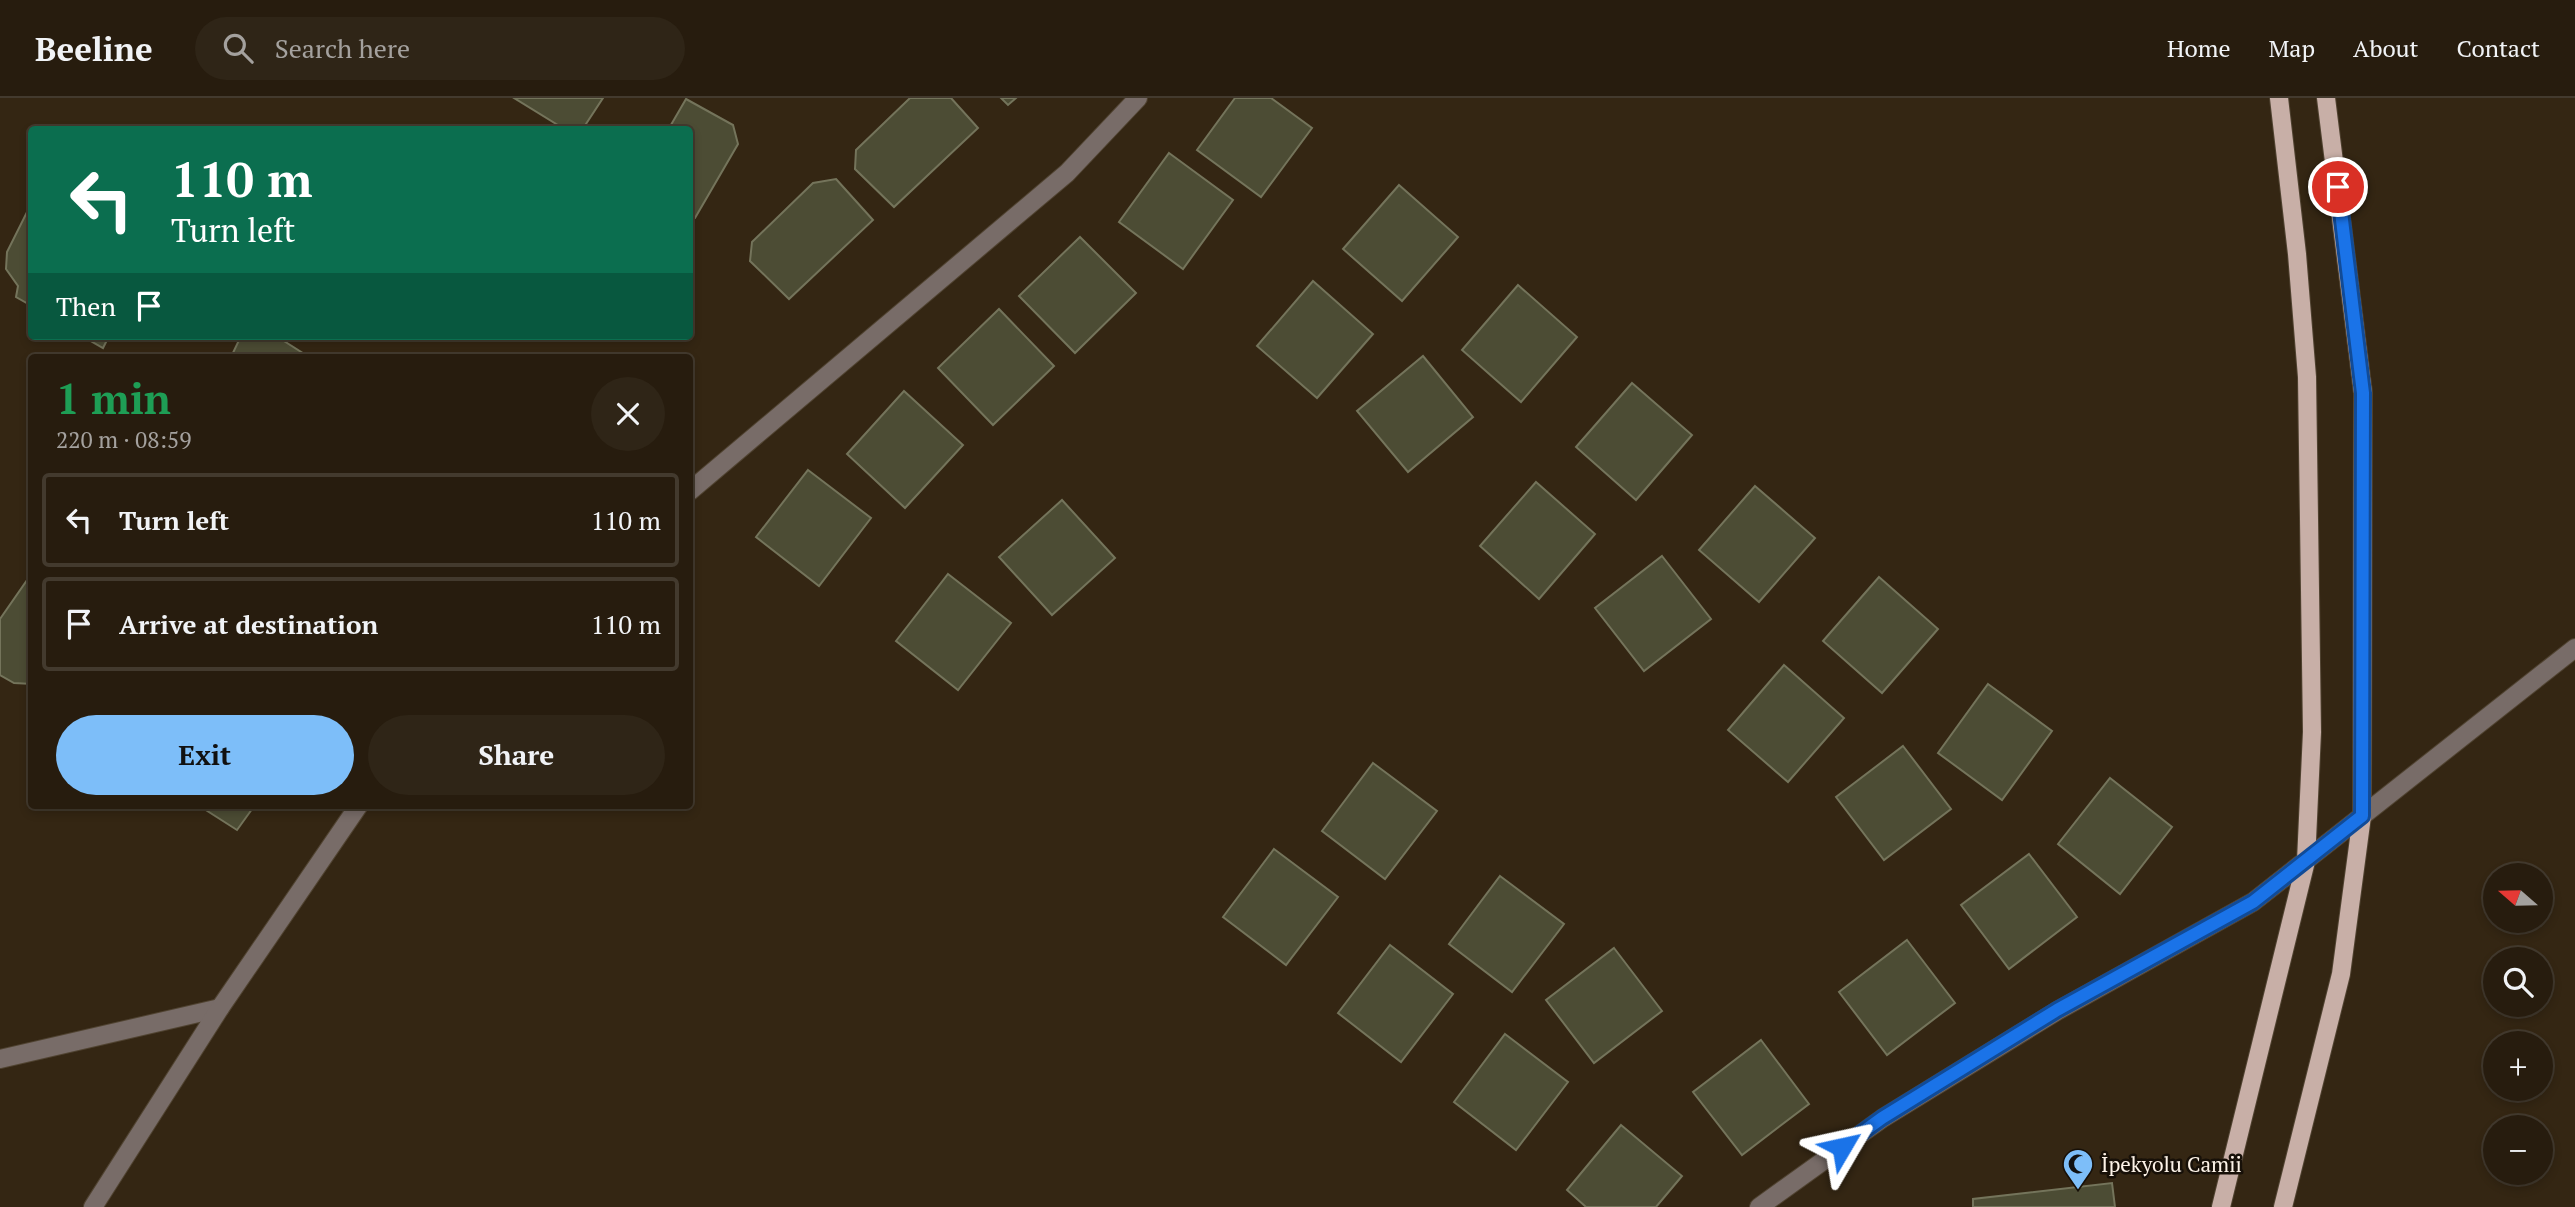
<!DOCTYPE html>
<meta charset="utf-8">
<style>
:root{--surface:#271c0e;--page:#2f2517;--text:#f1f3f6;--muted:#a4a19e;--line:#433a2e;--accent:#7dbef9}
body{margin:0;font-family:"PT Serif",serif;background:var(--page);color:var(--text);height:100vh;display:flex;flex-direction:column;font-size:26px;white-space:nowrap}
*{box-sizing:border-box;margin:0}
p{font-size:23px;color:var(--muted)}
.icon{flex:none;width:38px;height:38px;fill:none;stroke:currentColor;stroke-width:2;stroke-linecap:round;stroke-linejoin:round}
.map{position:relative;flex:1;overflow:hidden}
.details{position:absolute;left:28px;top:256px;width:665px;height:455px;display:flex;flex-direction:column;background:var(--surface);border-radius:7px;box-shadow:0 4px 10px #0003,0 0 0 2px var(--line)}
.details>*{flex:none}
.hud{position:absolute;left:28px;top:28px;width:665px;height:214px;border-radius:7px;box-shadow:0 4px 10px #0003,0 0 0 2px var(--line);background:#0b6e4f;color:#fff;overflow:hidden}
.needle{width:46px;rotate:290deg}
.buttons{position:absolute;left:2483px;top:765px;display:grid;gap:14px}
.buttons a{display:grid;place-items:center;width:70px;height:70px;border-radius:50%;background:var(--surface);box-shadow:0 4px 10px #0003,0 0 0 2px var(--line);font-size:35px}
.pin{position:absolute;display:grid;place-items:center;width:60px;height:60px;color:#fff;margin:-30px;border:4px solid #fff;border-radius:50%;box-shadow:0 2px 7px #0007}
.me{position:absolute;width:77px;margin:-38px;rotate:54deg;stroke-linejoin:round;filter:drop-shadow(0 0 5px #0008)}
.turn{display:flex;align-items:center;gap:24px;height:147px;padding:0 28px;font-size:32px}
.turn .icon{width:91px;height:91px;stroke-width:2.5}
.turn b{display:block;font-size:49px;line-height:60px}
.then{display:flex;align-items:center;height:66px;padding:0 28px;background:#0003;gap:14px;font-size:26px}
.round{display:grid;place-items:center;flex:none;width:74px;height:74px;border-radius:37px;background:var(--page)}
.overview{display:flex;align-items:center;justify-content:space-between;height:119px;padding:0 28px}
h1{font-size:42px;font-weight:700;line-height:52px;color:#1e9e55}
.cta{display:flex;gap:14px;margin-top:auto;padding:14px 28px}
.cta a{flex:1;height:80px;border-radius:42px;background:var(--accent);color:#111;font-size:28px;font-weight:700;line-height:80px;text-align:center}
.cta a+a{background:var(--page);color:var(--text)}
ul{padding:0;list-style:none}
li{display:flex;align-items:center;gap:21px;height:94px;margin:0 14px 10px;padding:0 14px;border:4px solid var(--line);border-radius:7px}
li div{flex:1}
li b{display:block;font-size:26px}
li em{font-style:normal}
header{display:flex;align-items:center;gap:42px;box-sizing:border-box;height:98px;padding:0 35px;background:var(--surface);border-bottom:2px solid var(--line)}
header strong{font-size:33px}
nav{display:flex;gap:38px;margin-inline-start:auto;font-size:24px}
.search{width:490px;height:63px;background:var(--page);display:flex;align-items:center;gap:18px;box-sizing:border-box;padding:0 24px;border-radius:38px;color:var(--muted);font-size:26px}
.map>svg:first-child{display:block}
.building{fill:#4c4c34;stroke:#74745b;stroke-width:2}
.lines{fill:none;stroke-linecap:round;stroke-linejoin:round}
.minor-casing{stroke:#504331;stroke-width:20}
.major-casing{stroke:#504331;stroke-width:20}
.minor{stroke:#786c68;stroke-width:18}
.major{stroke:#c8afa7;stroke-width:18}
.route-casing{stroke:#114b97;stroke-width:18}
.route{stroke:#1a73e8;stroke-width:12}
.labels{text-anchor:middle;dominant-baseline:central;stroke-width:5;stroke-linejoin:round;paint-order:stroke}
.poi-label{font-size:21px;fill:#fdf3e8;stroke:#171008;text-anchor:start}
</style>
<header>
<strong>Beeline</strong>
<div class="search"><svg class="icon" aria-label="search" viewBox="0 0 24 24"><circle cx="10" cy="10" r="6"/><path d="M15 15l6 6"/></svg>Search here</div>
<nav><a>Home</a><a>Map</a><a>About</a><a>Contact</a></nav>
</header>
<div class="map">
<svg width="2575" height="1109" viewBox="0 0 2575 1109">
<rect width="100%" height="100%" fill="#342613"/>
<!-- building -->
<g class="building">
<path d="M 514,0 L 603,0 L 582,32 L 566,32 Z"/>
<path d="M 910,0 L 951,0 L 978,30 L 894,109 L 855,71 L 856,52 Z"/>
<path d="M 1001,0 L 1016,0 L 1008,7 Z"/>
<path d="M 1235,0 L 1271,0 L 1312,30 L 1261,99 L 1197,52 Z"/>
<path d="M 686,1 L 733,27 L 738,46 L 695,120 L 690,123 L 690,32 L 668,32 Z"/>
<path d="M 1169,55 L 1233,102 L 1183,171 L 1119,124 Z"/>
<path d="M 836,81 L 873,122 L 789,201 L 750,163 L 752,144 L 813,85 Z"/>
<path d="M 1399,87 L 1458,139 L 1402,203 L 1343,151 Z"/>
<path d="M 28,112 L 32,114 L 32,208 L 16,199 L 18,188 L 6,171 L 7,154 Z"/>
<path d="M 1080,139 L 1136,195 L 1075,255 L 1019,198 Z"/>
<path d="M 1313,183 L 1373,236 L 1317,300 L 1257,248 Z"/>
<path d="M 1518,187 L 1577,239 L 1521,304 L 1462,252 Z"/>
<path d="M 999,211 L 1054,268 L 993,327 L 938,270 Z"/>
<path d="M 82,238 L 143,238 L 124,243 L 108,240 L 103,250 Z"/>
<path d="M 241,238 L 276,238 L 309,259 L 231,259 Z"/>
<path d="M 1423,258 L 1473,319 L 1408,374 L 1357,313 Z"/>
<path d="M 1632,285 L 1692,337 L 1636,402 L 1576,349 Z"/>
<path d="M 904,293 L 963,347 L 905,410 L 847,356 Z"/>
<path d="M 808,372 L 871,420 L 819,488 L 756,439 Z"/>
<path d="M 1536,384 L 1595,436 L 1539,501 L 1480,448 Z"/>
<path d="M 1755,388 L 1815,440 L 1759,504 L 1699,452 Z"/>
<path d="M 1062,402 L 1115,460 L 1052,517 L 999,459 Z"/>
<path d="M 1662,458 L 1711,521 L 1644,573 L 1595,510 Z"/>
<path d="M 32,475 L 32,586 L 14,585 L 0,577 L 0,521 Z"/>
<path d="M 948,476 L 1011,525 L 958,592 L 896,543 Z"/>
<path d="M 1879,479 L 1938,531 L 1882,595 L 1823,543 Z"/>
<path d="M 1784,567 L 1844,620 L 1788,684 L 1728,632 Z"/>
<path d="M 1988,586 L 2052,633 L 2002,702 L 1938,655 Z"/>
<path d="M 1903,648 L 1951,711 L 1884,762 L 1836,699 Z"/>
<path d="M 1373,665 L 1437,713 L 1385,781 L 1322,733 Z"/>
<path d="M 2110,680 L 2172,729 L 2120,796 L 2058,746 Z"/>
<path d="M 198,707 L 255,707 L 237,732 Z"/>
<path d="M 1274,751 L 1338,799 L 1286,867 L 1223,819 Z"/>
<path d="M 2029,756 L 2077,819 L 2009,871 L 1961,807 Z"/>
<path d="M 1500,778 L 1564,826 L 1512,894 L 1449,846 Z"/>
<path d="M 1907,842 L 1955,905 L 1887,957 L 1839,894 Z"/>
<path d="M 1390,847 L 1453,896 L 1401,964 L 1338,915 Z"/>
<path d="M 1614,850 L 1662,913 L 1594,965 L 1546,902 Z"/>
<path d="M 1505,936 L 1568,984 L 1516,1052 L 1454,1004 Z"/>
<path d="M 1761,942 L 1809,1006 L 1742,1057 L 1693,994 Z"/>
<path d="M 1621,1027 L 1682,1078 L 1656,1109 L 1586,1109 L 1567,1092 Z"/>
<path d="M 2112,1085 L 2115,1109 L 1973,1109 L 1973,1101 Z"/>
</g>
<g class="lines">
<!-- minor casing -->
<g class="minor-casing">
<g id="minor">
<path d="M 690,393 L 1067,75 L 1138,0"/>
<path d="M 0,961 L 220,910"/>
<path d="M 93,1109 L 220,910 L 359,707"/>
<path d="M 1759,1109 L 1883,1020 L 2057,913 L 2253,804 L 2575,550"/>
</g>
</g>
<!-- major casing -->
<g class="major-casing">
<g id="major">
<path d="M 2221,1109 L 2306,763 L 2312,634 L 2307,279 L 2297,156 L 2279,0"/>
<path d="M 2283,1109 L 2341,876 L 2362,718 L 2363,295 L 2326,0"/>
</g>
</g>
<!-- minor -->
<use href="#minor" class="minor"/>
<!-- major -->
<use href="#major" class="major"/>
</g>
<g class="lines">
<!-- route casing -->
<g class="route-casing">
<path id="route" d="M 1842,1049 L 1882,1020 L 2057,912 L 2253,804 L 2362,718 L 2363,295 L 2338,89"/>
</g>
<!-- route -->
<use href="#route" class="route"/>
</g>
<!-- icons -->
<defs>
<g id="mosque-pin" transform="scale(1.575)"><path d="M0 17L-7.5 6A9.5 9.5 0 1 1 7.5 6Z" fill="#7dbef9" stroke="#171008"/><path d="M3.5-4.9A6 6 0 1 0 3.5 4.9A5 5 0 1 1 3.5-4.9Z" fill="#111"/></g>
</defs>
<g fill-rule="evenodd">
<use href="#mosque-pin" x="2078" y="1066"/>
</g>
<g class="labels">
<!-- poi labels -->
<g class="poi-label">
<text x="2101" y="1066">İpekyolu Camii</text>
</g>
</g>
</svg>
<div class="buttons">
<a><svg class="needle" viewBox="-14 -14 28 28"><path d="M0-13l5 13h-10z" fill="#e53935"/><path d="M0 13l5-13h-10z" fill="#a4a19e"/></svg></a>
<a><svg class="icon" aria-label="search" viewBox="0 0 24 24"><circle cx="10" cy="10" r="6"/><path d="M15 15l6 6"/></svg></a>
<a>+</a>
<a>−</a>
</div>
<div class="pin" style="left:2338px;top:89px;background:#d93025"><svg class="icon" aria-label="arrive" viewBox="0 0 24 24"><path d="M6 21V4h12l-3 4 3 4H6"/></svg></div>
<svg class="me" style="left:1842px;top:1049px" viewBox="-20 -20 40 40"><path d="M0-17L14 15 0 8-14 15z" fill="#1a73e8" stroke="#fff" stroke-width="4"/></svg>
<div class="hud">
<div class="turn"><svg class="icon" aria-label="left" viewBox="0 0 24 24"><path d="M17 20v-9H6M10 6l-5 5 5 5"/></svg><div><b>110 m</b>Turn left</div></div>
<div class="then">Then<svg class="icon" aria-label="arrive" viewBox="0 0 24 24"><path d="M6 21V4h12l-3 4 3 4H6"/></svg></div>
</div>
<section class="details">
<div class="overview"><div><h1>1 min</h1><p>220 m · 08:59</p></div><a class="round"><svg class="icon" aria-label="close" viewBox="0 0 24 24"><path d="M6 6l12 12M18 6L6 18"/></svg></a></div>
<ul>
<li><svg class="icon" aria-label="left" viewBox="0 0 24 24"><path d="M17 20v-9H6M10 6l-5 5 5 5"/></svg><div><b>Turn left</b></div><em>110 m</em></li>
<li><svg class="icon" aria-label="arrive" viewBox="0 0 24 24"><path d="M6 21V4h12l-3 4 3 4H6"/></svg><div><b>Arrive at destination</b></div><em>110 m</em></li>
</ul>
<div class="cta"><a>Exit</a><a>Share</a></div>
</section>
</div>
